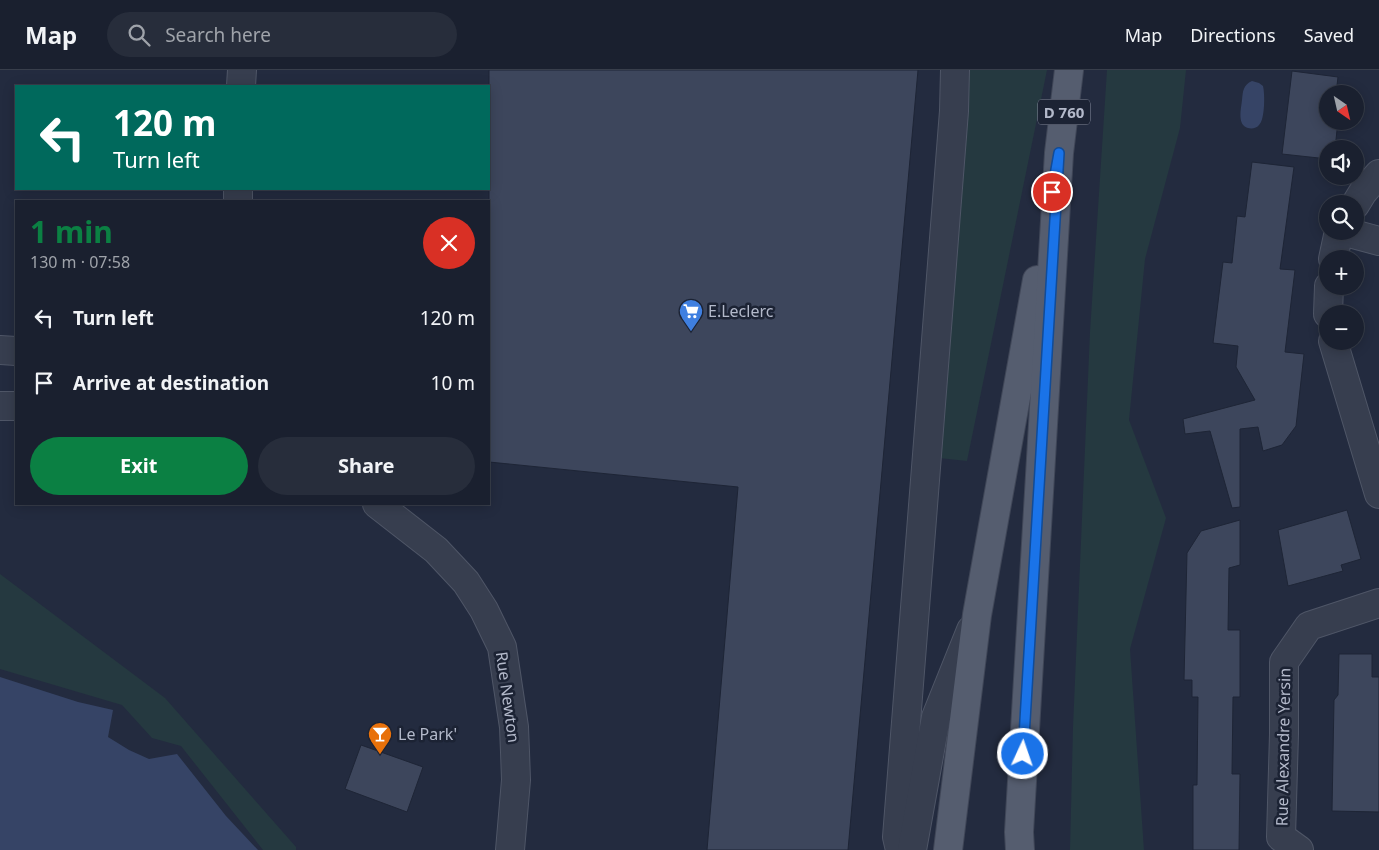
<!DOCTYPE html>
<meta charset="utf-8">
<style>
:root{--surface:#1a202f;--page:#272d3b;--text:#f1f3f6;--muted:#9fa3aa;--line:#383e4b;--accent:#0b8043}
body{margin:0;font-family:"Noto Sans",sans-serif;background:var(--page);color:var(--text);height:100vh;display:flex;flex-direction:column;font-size:19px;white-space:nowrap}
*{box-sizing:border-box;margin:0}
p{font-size:16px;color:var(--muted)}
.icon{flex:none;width:28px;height:28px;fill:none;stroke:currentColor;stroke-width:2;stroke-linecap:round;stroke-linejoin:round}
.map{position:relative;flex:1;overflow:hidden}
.panel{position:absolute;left:15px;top:130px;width:475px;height:305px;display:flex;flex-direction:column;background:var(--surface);border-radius:0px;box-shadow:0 2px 12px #0003,0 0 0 1px var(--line)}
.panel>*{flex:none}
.hud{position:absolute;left:15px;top:15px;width:475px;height:105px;border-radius:0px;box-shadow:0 2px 12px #0003,0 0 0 1px var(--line);background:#00695c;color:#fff;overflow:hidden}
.needle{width:32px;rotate:146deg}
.tools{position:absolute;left:1319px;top:15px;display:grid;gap:10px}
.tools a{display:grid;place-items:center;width:45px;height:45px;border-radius:50%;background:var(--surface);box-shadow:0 2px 12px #0003,0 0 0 1px var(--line);font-size:25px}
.pin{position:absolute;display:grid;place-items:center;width:42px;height:42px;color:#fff;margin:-21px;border:2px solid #fff;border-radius:50%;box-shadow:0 1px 5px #0007}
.me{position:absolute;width:55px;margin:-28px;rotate:3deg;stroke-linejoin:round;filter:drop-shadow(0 0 4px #0008)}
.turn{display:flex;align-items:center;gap:18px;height:105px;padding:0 15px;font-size:22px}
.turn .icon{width:65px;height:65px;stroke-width:2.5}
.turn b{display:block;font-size:35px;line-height:42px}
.round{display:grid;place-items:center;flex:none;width:52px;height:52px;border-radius:26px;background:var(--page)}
.headline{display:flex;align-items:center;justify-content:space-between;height:85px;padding:0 15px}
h1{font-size:30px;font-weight:700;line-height:38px;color:var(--accent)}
.primary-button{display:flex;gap:10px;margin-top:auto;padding:10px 15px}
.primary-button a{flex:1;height:58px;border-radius:30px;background:var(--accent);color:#fff;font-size:20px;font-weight:700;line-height:58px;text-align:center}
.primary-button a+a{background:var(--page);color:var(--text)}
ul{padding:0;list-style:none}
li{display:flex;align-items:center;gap:15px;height:65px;padding:0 15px}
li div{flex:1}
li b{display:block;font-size:19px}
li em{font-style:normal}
header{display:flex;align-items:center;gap:30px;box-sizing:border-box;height:70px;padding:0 25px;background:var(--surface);border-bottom:1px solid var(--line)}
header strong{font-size:24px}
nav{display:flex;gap:28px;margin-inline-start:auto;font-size:18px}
.search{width:350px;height:45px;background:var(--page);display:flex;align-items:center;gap:12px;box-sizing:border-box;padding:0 18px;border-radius:28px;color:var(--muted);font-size:19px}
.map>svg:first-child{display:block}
.green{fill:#253940}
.water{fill:#364466}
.building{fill:#3d465c;stroke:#1e2536}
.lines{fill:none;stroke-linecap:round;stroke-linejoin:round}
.minor-casing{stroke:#4f5667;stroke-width:30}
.major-casing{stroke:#404758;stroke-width:30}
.minor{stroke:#373e4f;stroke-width:28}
.major{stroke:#555d6f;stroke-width:28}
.route-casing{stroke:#114b97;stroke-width:12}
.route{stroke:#1a73e8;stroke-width:9}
.labels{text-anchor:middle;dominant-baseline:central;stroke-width:5;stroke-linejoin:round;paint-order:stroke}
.shield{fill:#1c2334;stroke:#868c9d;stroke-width:1}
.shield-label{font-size:15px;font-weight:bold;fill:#b3b9ca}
.poi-label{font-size:16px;fill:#b3b9ca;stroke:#1c2334;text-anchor:start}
.street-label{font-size:16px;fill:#b3b9ca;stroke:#1c2334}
</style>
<header>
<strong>Map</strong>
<div class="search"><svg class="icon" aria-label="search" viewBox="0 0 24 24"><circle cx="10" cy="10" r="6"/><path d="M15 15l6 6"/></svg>Search here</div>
<nav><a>Map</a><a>Directions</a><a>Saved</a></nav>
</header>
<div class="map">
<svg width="1379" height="780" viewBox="0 0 1379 780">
<rect width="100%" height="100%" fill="#232b3f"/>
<!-- green -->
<g class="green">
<path d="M 965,0 L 1047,0 L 967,391 L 939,388 Z"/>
<path d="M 1107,0 L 1186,0 L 1180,58 L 1145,189 L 1129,350 L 1166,448 L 1130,579 L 1144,780 L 1070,780 L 1073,657 L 1090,262 Z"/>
<path d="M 0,504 L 165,628 L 296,777 L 296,780 L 263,780 L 181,676 L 152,668 L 122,635 L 0,599 Z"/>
</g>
<!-- water -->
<g class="water">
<path d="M 1252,11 L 1259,13 L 1263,16 C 1265,24 1265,50 1259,55 C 1257,58 1252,59 1248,58 C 1237,55 1241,39 1242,30 C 1243,21 1243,15 1252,11 Z"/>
<path d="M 0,607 L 78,632 L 113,640 L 108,667 L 129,680 L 149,689 L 177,684 L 226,746 L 258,780 L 0,780 Z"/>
</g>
<!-- building -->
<g class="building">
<path d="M 489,0 L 918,0 L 848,780 L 707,780 L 738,417 L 489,392 Z"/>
<path d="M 1292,1 L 1338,7 L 1336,24 L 1328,24 L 1328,51 L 1338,51 L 1335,79 L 1328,79 L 1328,89 L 1282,84 Z"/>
<path d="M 1252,92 L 1294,97 L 1280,199 L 1295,200 L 1285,282 L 1304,284 L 1296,356 L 1282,375 L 1263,381 L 1258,357 L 1240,359 L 1240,437 L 1232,438 L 1210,361 L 1185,364 L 1183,349 L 1255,330 L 1236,297 L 1238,276 L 1213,273 L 1223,192 L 1232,193 L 1237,146 L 1245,147 Z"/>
<path d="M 1347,440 L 1361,489 L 1341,495 L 1343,501 L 1288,516 L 1278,460 Z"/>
<path d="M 1240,450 L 1240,495 L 1229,498 L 1228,560 L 1240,560 L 1240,627 L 1233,627 L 1232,704 L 1240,704 L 1239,780 L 1193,780 L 1193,715 L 1197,715 L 1198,627 L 1192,627 L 1192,610 L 1184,610 L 1187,483 L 1201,461 Z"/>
<path d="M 1339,584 L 1372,584 L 1372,607 L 1379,607 L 1379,742 L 1332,741 L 1334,630 L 1338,625 Z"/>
<path d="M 361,675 L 423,697 L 407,742 L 345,719 Z"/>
</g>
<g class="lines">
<!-- minor casing -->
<g class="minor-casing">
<g id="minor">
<path d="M 241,16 L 242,0"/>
<path d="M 238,131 L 238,119"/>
<path d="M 1355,135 L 1363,122 L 1379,104"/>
<path d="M 1342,161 L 1379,171"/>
<path d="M 1333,189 L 1339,161"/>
<path d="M 1328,244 L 1329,216"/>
<path d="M 1333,271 L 1379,424"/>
<path d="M 0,280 L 16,281"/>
<path d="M 0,336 L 16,336"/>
<path d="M 377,434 L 436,480 L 466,512 L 484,540 L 502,577 L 514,657 L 515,682 L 516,710 L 510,780"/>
<path d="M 900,780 L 897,767 L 954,41 L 955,0"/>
<path d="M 912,780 L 936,647 L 971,560"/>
<path d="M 1299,780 L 1281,767 L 1284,664 L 1284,592 L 1309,556 L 1379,533"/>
</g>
</g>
<!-- major casing -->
<g class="major-casing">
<g id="major">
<path d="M 948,780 L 977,545 L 1037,210"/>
<path d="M 1020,780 L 1019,762 L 1059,83 L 1069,0"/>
</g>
</g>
<!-- minor -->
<use href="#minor" class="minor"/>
<!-- major -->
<use href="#major" class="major"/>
</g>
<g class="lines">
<!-- route casing -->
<g class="route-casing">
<path id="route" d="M 1023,684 L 1059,83 L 1052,122"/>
</g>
<!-- route -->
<use href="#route" class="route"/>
</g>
<!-- icons -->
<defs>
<g id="supermarket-pin" transform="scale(1.25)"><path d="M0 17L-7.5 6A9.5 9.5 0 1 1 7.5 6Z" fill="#3f7fe0" stroke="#1c2334"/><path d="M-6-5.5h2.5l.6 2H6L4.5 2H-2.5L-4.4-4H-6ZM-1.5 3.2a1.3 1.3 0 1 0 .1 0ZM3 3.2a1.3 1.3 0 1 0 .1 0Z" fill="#fff"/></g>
<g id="bar-pin" transform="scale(1.25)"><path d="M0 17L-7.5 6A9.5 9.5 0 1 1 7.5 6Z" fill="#e8710a" stroke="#1c2334"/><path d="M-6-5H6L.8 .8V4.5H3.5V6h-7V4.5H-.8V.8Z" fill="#fff"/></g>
</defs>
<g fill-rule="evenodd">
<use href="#supermarket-pin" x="691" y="241"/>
<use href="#bar-pin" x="380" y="664"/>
</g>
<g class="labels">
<!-- shield labels -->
<rect class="shield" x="1038" y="29.5" width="52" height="25" rx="4"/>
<g class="shield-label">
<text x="1064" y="42">D 760</text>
</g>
<!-- poi labels -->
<g class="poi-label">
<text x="708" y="241">E.Leclerc</text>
<text x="398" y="664">Le Park'</text>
</g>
<!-- street labels -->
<g class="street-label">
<text transform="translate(508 627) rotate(82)">Rue Newton</text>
<text transform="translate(1283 677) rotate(-89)">Rue Alexandre Yersin</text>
</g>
</g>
</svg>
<div class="tools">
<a><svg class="needle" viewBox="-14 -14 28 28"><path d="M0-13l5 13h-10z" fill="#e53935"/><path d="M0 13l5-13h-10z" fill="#9fa3aa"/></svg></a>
<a><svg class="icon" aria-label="sound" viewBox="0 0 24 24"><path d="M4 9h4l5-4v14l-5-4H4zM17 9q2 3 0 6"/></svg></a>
<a><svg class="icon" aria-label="search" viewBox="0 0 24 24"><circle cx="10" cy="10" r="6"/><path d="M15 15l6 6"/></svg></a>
<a>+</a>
<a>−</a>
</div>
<div class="pin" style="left:1052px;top:122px;background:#d93025"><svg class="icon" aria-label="arrive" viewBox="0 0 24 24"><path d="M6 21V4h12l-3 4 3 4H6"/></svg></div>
<svg class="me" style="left:1023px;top:684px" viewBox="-20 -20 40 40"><circle r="17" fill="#1a73e8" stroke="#fff" stroke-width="3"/><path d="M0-11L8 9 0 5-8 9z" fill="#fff"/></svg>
<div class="hud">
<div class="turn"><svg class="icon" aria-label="left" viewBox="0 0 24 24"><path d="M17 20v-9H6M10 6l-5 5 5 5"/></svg><div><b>120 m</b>Turn left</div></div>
</div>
<section class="panel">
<div class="headline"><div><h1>1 min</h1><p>130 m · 07:58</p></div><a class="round" style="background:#d93025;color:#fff"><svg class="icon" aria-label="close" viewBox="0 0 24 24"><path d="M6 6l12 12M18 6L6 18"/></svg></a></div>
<ul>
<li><svg class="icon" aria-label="left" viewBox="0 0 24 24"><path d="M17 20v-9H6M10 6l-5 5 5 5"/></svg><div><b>Turn left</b></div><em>120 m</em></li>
<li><svg class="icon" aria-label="arrive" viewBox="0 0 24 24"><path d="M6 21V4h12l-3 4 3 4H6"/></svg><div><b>Arrive at destination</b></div><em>10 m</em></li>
</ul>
<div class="primary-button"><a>Exit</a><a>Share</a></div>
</section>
</div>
